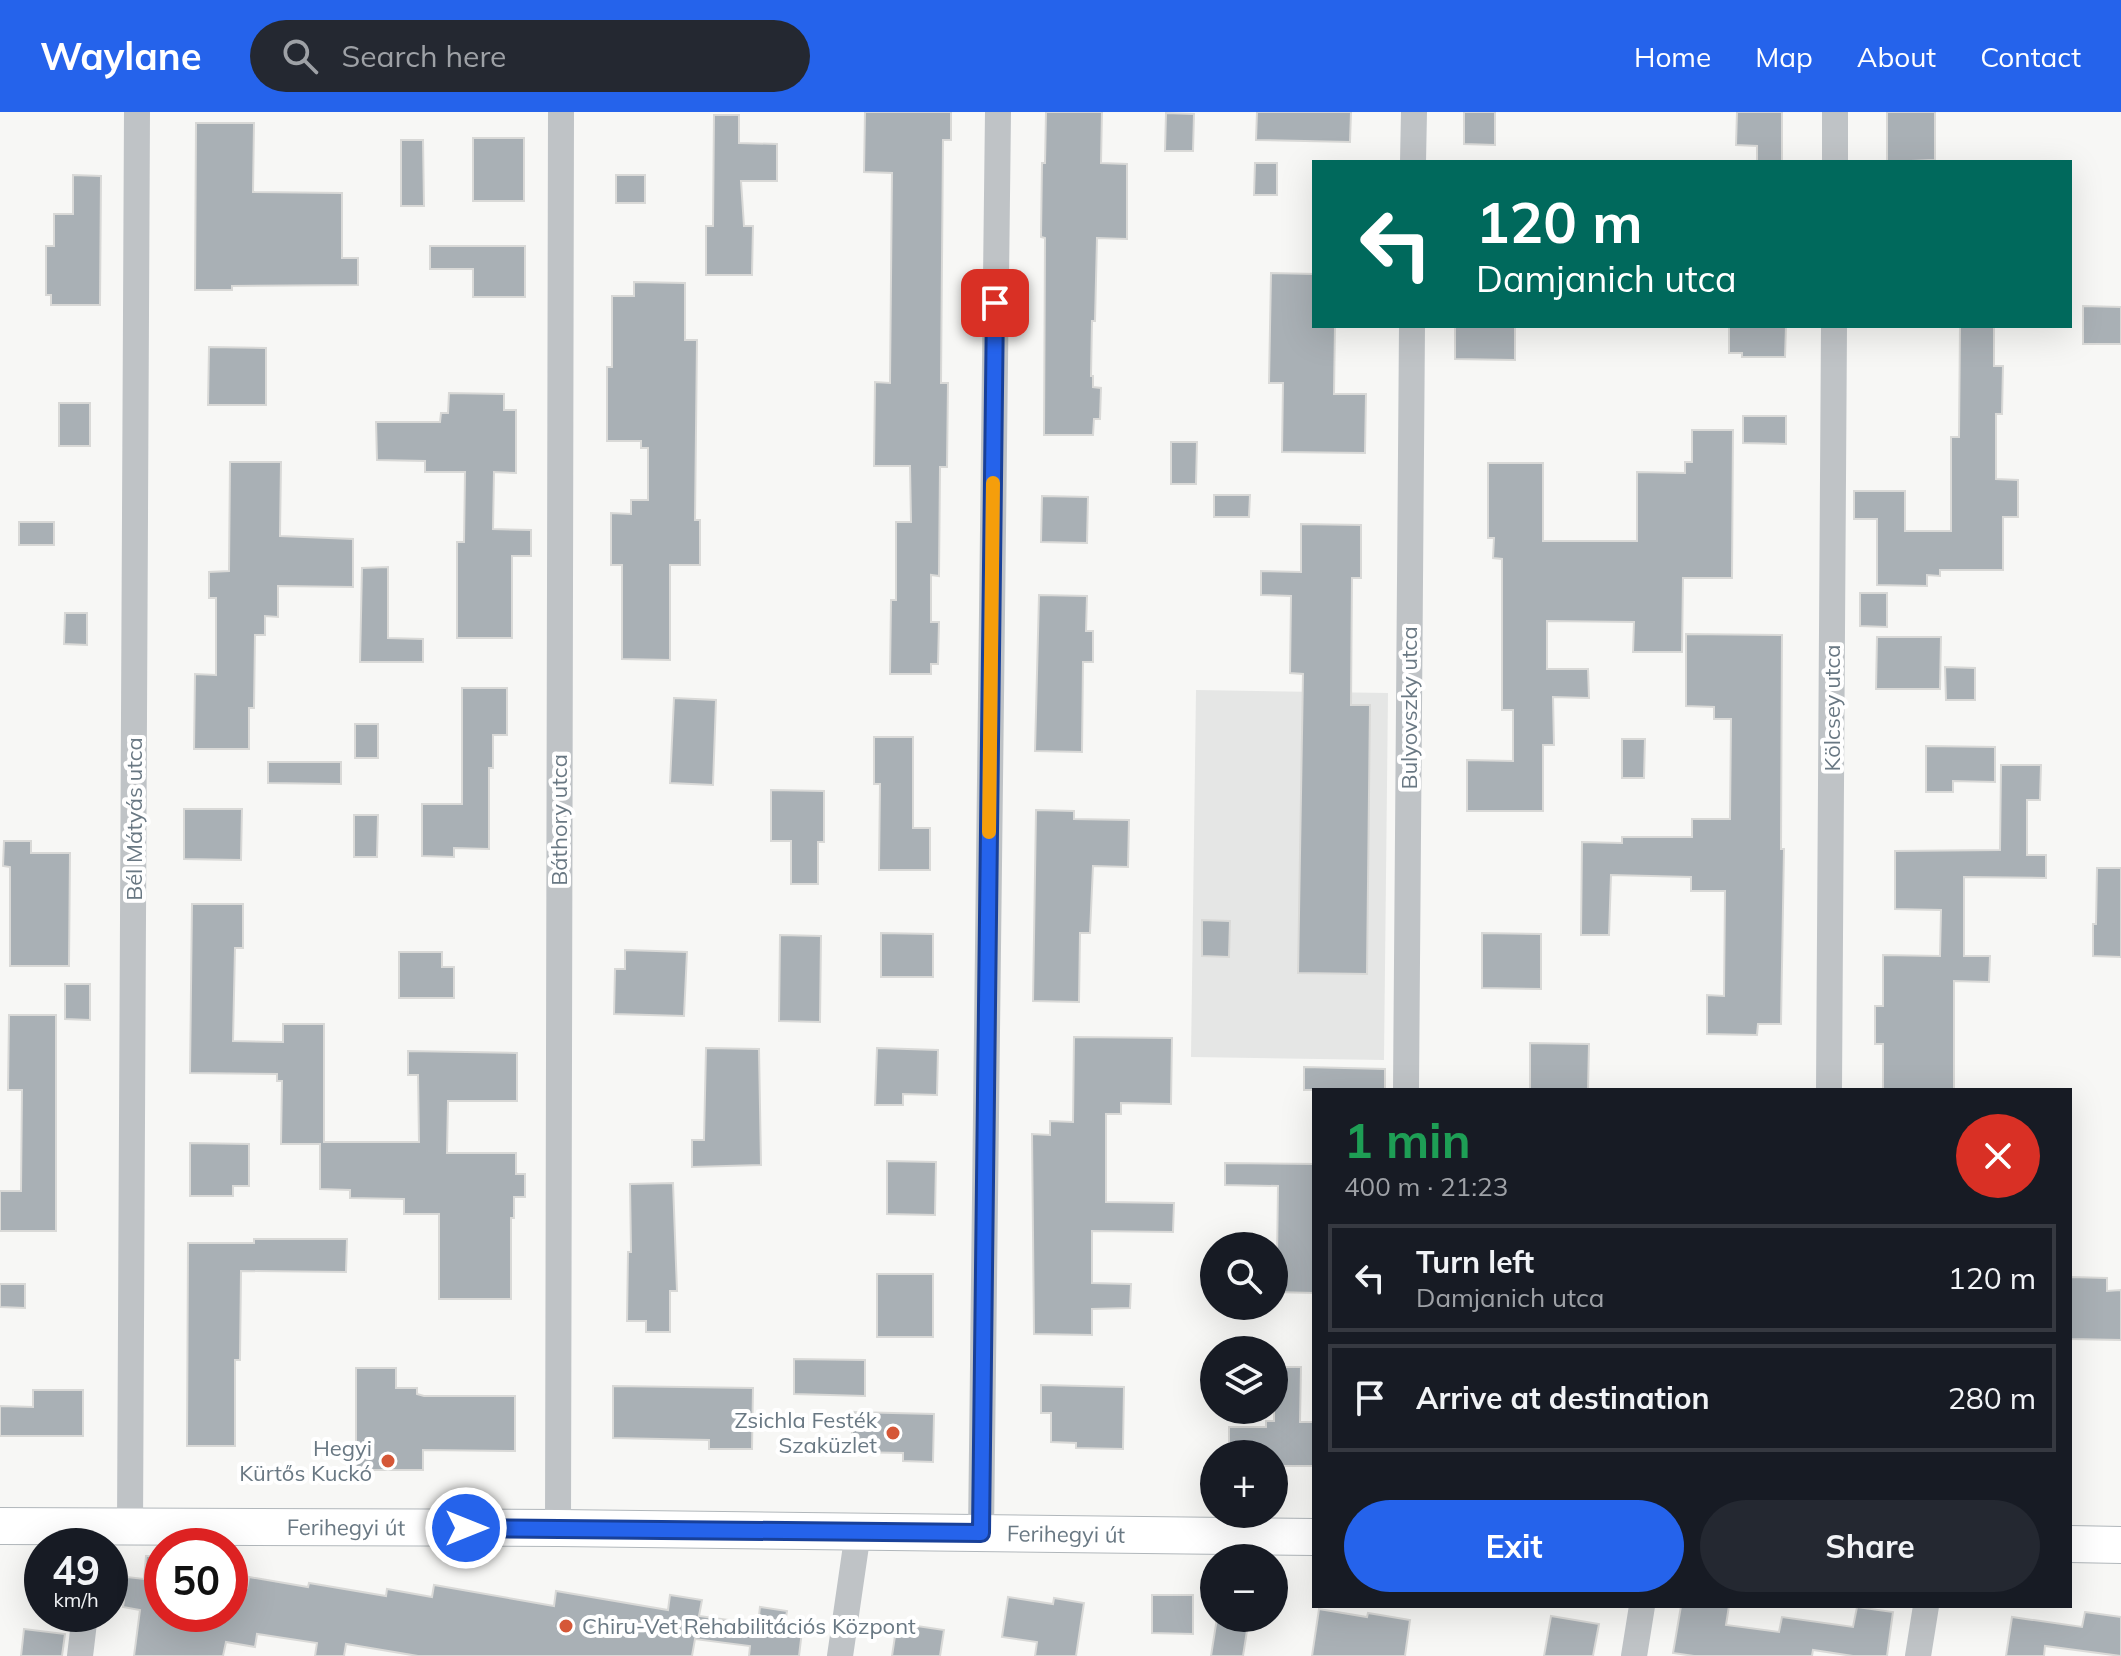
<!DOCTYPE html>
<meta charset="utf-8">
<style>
:root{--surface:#171b24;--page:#242831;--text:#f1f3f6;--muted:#9ea1a6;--line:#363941;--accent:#2563eb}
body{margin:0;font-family:Mulish,sans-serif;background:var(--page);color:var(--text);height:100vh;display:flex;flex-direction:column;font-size:30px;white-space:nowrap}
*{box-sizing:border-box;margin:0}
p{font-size:26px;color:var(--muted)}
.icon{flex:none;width:44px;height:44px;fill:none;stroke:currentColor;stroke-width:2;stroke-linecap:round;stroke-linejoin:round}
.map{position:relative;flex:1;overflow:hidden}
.side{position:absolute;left:1312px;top:976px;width:760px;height:520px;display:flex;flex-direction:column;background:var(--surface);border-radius:0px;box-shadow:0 8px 32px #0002}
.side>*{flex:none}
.guide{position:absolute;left:1312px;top:48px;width:760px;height:168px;border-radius:0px;box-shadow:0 8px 32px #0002;background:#00695c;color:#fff;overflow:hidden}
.fabs{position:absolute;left:1200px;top:1120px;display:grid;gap:16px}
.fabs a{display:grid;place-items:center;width:88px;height:88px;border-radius:50%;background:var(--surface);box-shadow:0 8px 32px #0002;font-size:40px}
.speed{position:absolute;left:24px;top:1416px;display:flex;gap:16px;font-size:40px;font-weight:700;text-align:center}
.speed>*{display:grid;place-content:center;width:104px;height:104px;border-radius:50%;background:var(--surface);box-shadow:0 8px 32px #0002;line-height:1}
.speed small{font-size:20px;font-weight:400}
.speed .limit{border:12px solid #d22;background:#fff;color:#111}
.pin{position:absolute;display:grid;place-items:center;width:68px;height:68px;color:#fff;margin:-34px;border-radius:16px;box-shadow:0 4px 12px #0006}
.me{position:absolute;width:88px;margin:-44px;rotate:90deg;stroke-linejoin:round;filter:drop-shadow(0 0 6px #0008)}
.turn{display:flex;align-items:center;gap:28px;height:168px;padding:0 32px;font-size:36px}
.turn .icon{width:104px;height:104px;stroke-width:2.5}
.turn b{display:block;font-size:56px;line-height:68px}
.round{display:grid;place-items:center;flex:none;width:84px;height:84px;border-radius:42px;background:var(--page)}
.summary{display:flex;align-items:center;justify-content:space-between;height:136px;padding:0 32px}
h1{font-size:48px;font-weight:700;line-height:60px;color:#1e9e55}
.action{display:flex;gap:16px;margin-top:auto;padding:16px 32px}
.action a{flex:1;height:92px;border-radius:48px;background:var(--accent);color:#fff;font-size:32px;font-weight:700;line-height:92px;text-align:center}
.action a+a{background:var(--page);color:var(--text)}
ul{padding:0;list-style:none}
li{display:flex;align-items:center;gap:24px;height:108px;margin:0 16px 12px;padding:0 16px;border:4px solid var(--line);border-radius:0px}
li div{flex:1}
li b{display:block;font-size:30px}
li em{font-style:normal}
header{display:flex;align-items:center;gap:48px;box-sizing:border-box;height:112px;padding:0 40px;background:var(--accent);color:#fff}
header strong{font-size:38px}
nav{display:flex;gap:44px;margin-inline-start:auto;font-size:28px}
.search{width:560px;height:72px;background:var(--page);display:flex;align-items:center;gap:20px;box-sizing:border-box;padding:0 28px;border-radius:44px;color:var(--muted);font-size:30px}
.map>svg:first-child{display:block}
.built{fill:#e5e6e5}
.building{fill:#a9b0b5;stroke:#d9d9d7;stroke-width:2}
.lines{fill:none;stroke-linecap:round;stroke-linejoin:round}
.secondary-casing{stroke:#b1b7bb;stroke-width:38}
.street{stroke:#bfc3c6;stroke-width:26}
.secondary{stroke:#fff;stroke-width:36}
.route-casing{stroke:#184099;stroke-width:20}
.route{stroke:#2563eb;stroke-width:14}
.slow{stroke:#f59e0b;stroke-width:14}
.poi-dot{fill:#d55737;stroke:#fff;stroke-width:3}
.labels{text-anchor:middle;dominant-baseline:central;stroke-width:8;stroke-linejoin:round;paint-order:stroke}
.street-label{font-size:22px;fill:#697883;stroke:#fff}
.poi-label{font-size:22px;fill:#697883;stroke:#fff;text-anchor:end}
</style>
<header>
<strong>Waylane</strong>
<div class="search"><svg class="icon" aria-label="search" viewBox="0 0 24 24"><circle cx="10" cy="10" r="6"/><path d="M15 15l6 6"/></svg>Search here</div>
<nav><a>Home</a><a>Map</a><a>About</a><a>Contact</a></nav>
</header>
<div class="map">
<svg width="2121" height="1544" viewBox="0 0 2121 1544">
<rect width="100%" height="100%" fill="#f7f7f5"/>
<!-- built -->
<path class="built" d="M 1196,578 L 1388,581 L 1384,948 L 1191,945 Z"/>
<!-- building -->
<g class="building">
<path d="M 865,0 L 951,0 L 951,28 L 943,28 L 941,271 L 948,271 L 947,355 L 940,355 L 939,464 L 931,463 L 931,510 L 939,510 L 938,552 L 931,552 L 931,562 L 890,562 L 891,488 L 896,488 L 896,410 L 911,410 L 910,354 L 874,354 L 875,270 L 890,271 L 892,61 L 864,60 Z"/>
<path d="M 1046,0 L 1102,0 L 1101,51 L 1127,52 L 1127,127 L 1097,126 L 1095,209 L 1092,209 L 1091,264 L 1093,264 L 1093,275 L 1101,276 L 1100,307 L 1094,307 L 1093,323 L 1044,323 L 1045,126 L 1041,125 L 1042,51 L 1045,51 Z"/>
<path d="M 1257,0 L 1351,0 L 1350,30 L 1256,28 Z"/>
<path d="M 1464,0 L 1495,0 L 1495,33 L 1464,32 Z"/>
<path d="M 1737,0 L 1782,0 L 1782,50 L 1757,50 L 1757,34 L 1736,33 Z"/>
<path d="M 1887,0 L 1935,0 L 1935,48 L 1887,50 Z"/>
<path d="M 1166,1 L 1194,2 L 1193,39 L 1165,39 Z"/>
<path d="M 714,3 L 739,3 L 739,31 L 777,32 L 777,69 L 741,69 L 744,114 L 753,114 L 752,163 L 706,163 L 706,114 L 713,114 Z"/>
<path d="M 196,11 L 254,11 L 253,80 L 342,81 L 342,146 L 358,146 L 358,173 L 232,174 L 232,178 L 195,178 Z"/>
<rect x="473" y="26" width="51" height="63"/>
<path d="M 401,28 L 423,28 L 424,94 L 401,94 Z"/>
<path d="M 1255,51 L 1277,51 L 1277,83 L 1254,83 Z"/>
<path d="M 73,63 L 101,64 L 100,193 L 51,193 L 51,183 L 46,183 L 46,134 L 54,134 L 54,102 L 73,102 Z"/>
<rect x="616" y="63" width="29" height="28"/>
<path d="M 430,134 L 525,134 L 525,185 L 473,185 L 473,157 L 430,157 Z"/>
<path d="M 1271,161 L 1314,162 L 1314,214 L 1335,214 L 1334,282 L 1366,282 L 1365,341 L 1282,340 L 1283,271 L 1269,271 Z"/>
<path d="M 634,170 L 685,171 L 685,228 L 697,228 L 695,408 L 700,408 L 700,453 L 670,453 L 670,548 L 622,547 L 622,453 L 611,453 L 611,401 L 631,402 L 631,388 L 648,388 L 648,336 L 641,336 L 641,329 L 607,329 L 607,255 L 612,255 L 612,184 L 634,184 Z"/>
<path d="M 2083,194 L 2121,195 L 2121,232 L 2083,232 Z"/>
<path d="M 1455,214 L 1515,214 L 1515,248 L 1455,247 Z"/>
<path d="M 1786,214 L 1785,245 L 1742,245 L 1742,241 L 1729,241 L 1729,215 Z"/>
<path d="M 1960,214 L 1994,214 L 1994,254 L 2003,254 L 2002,302 L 1996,302 L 1996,367 L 2018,368 L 2018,405 L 2003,405 L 2003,458 L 1940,458 L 1940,464 L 1927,463 L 1927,474 L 1877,473 L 1877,407 L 1854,407 L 1854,379 L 1905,379 L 1905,419 L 1951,419 L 1951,325 L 1959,325 Z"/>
<path d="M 209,235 L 266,236 L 266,293 L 208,293 Z"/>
<path d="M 449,281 L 504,282 L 504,298 L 516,298 L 516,361 L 494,360 L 493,417 L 531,418 L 531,444 L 512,444 L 512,526 L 457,526 L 457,430 L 464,430 L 465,360 L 425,360 L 425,349 L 377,348 L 376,310 L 440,310 L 441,301 L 448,301 Z"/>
<rect x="59" y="291" width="31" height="43"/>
<path d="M 1743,304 L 1786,304 L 1786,332 L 1743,331 Z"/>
<path d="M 1692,318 L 1733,318 L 1732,466 L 1683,466 L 1682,540 L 1633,540 L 1634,510 L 1547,509 L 1547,557 L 1588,557 L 1589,586 L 1553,585 L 1554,633 L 1543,633 L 1543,699 L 1467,699 L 1467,648 L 1513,649 L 1513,598 L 1502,598 L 1502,447 L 1493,446 L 1494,426 L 1488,426 L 1488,351 L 1543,351 L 1543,429 L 1637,429 L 1637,360 L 1685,361 L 1685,350 L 1692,350 Z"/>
<path d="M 1171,330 L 1197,330 L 1196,372 L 1171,372 Z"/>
<path d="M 230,350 L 281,350 L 280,424 L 353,427 L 353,475 L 278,474 L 278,505 L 265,504 L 265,523 L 255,523 L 254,596 L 249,596 L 249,637 L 194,637 L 195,562 L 216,563 L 216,486 L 209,486 L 209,460 L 229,459 Z"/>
<path d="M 1214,383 L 1250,383 L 1249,405 L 1214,405 Z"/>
<path d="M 1042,384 L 1088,385 L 1087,431 L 1041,430 Z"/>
<rect x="19" y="410" width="35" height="23"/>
<path d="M 1301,412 L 1361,413 L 1361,466 L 1352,466 L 1351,593 L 1370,593 L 1367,862 L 1298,861 L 1303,562 L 1290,561 L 1291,484 L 1261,483 L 1261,459 L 1301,460 Z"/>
<path d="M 388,455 L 388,526 L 423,527 L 423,550 L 360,550 L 362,456 Z"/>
<path d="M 1860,481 L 1887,481 L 1887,515 L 1860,514 Z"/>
<path d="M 1039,483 L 1087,484 L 1086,519 L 1093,519 L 1093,550 L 1083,550 L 1082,640 L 1035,639 Z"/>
<path d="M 65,501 L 87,501 L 87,533 L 64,532 Z"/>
<path d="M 1686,522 L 1782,523 L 1781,737 L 1784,737 L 1781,912 L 1758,912 L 1757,923 L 1707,922 L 1707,883 L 1724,884 L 1725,779 L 1691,779 L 1691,765 L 1611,763 L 1609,823 L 1581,823 L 1582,730 L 1622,731 L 1622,725 L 1692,725 L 1692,707 L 1730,707 L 1731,607 L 1714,607 L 1714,595 L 1686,594 Z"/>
<path d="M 1877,525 L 1941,525 L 1940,577 L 1876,577 Z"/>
<path d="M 1945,555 L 1975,556 L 1975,588 L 1946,588 Z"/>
<path d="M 462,576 L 507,576 L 507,623 L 493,623 L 493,656 L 489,656 L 489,737 L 454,736 L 454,745 L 422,744 L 422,692 L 462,692 Z"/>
<path d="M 674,586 L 716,588 L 713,673 L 670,671 Z"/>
<rect x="355" y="612" width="23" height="34"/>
<path d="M 874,625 L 913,625 L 913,716 L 930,716 L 930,758 L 879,758 L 880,672 L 874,672 Z"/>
<path d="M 1622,627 L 1645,627 L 1644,666 L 1622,666 Z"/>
<path d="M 1926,634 L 1995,635 L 1995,670 L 1953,669 L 1953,680 L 1926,680 Z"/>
<path d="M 268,650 L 341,650 L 341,672 L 268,671 Z"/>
<path d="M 2001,653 L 2041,653 L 2040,688 L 2027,688 L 2027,743 L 2046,743 L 2046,766 L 1964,765 L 1964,844 L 1990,844 L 1989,870 L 1954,869 L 1954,978 L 1883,978 L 1883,932 L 1875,932 L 1875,894 L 1883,894 L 1883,843 L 1940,844 L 1941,798 L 1895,797 L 1895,739 L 2000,738 Z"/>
<path d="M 771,678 L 824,679 L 824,730 L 818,730 L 818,772 L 791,772 L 791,729 L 771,729 Z"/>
<path d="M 184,697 L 242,697 L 241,748 L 184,747 Z"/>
<path d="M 1036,698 L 1074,699 L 1074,707 L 1129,708 L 1128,755 L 1093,754 L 1090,821 L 1080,821 L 1079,890 L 1033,889 Z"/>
<path d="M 354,703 L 378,703 L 377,745 L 354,745 Z"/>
<path d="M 4,729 L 31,729 L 31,741 L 70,741 L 69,854 L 10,854 L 10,755 L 3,754 Z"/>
<path d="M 2097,756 L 2121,756 L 2121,845 L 2093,844 L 2093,812 L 2096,812 Z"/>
<path d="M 192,792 L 243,792 L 243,836 L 235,836 L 233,929 L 283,930 L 283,912 L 324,912 L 324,1030 L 419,1030 L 418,963 L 408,963 L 408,939 L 517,941 L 517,989 L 448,989 L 447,1041 L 516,1041 L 516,1062 L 525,1062 L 525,1085 L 514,1085 L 514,1106 L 511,1106 L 511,1187 L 439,1187 L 439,1102 L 404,1102 L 404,1087 L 350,1086 L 350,1078 L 320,1077 L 320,1032 L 281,1032 L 282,969 L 277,969 L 277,962 L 190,961 Z"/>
<path d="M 1202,808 L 1230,809 L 1229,845 L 1202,844 Z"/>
<path d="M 881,821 L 933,822 L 933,865 L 881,865 Z"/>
<path d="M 1482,821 L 1541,822 L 1541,877 L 1482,876 Z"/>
<path d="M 780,823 L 821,824 L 820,910 L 779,909 Z"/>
<path d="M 625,838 L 687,840 L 684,904 L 614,902 L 615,857 L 625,857 Z"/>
<path d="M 399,840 L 442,840 L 442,855 L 454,855 L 454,886 L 399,886 Z"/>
<path d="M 65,872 L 90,872 L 90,908 L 65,907 Z"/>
<path d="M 9,903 L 56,903 L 56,1119 L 0,1119 L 0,1079 L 21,1079 L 22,978 L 8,978 Z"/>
<path d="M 1074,925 L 1172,926 L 1171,992 L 1121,991 L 1121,1002 L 1106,1002 L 1106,1090 L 1174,1091 L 1173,1120 L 1092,1119 L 1092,1171 L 1131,1172 L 1130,1196 L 1092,1197 L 1092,1223 L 1034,1222 L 1032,1022 L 1050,1023 L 1050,1009 L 1073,1010 Z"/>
<path d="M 1530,931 L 1589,932 L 1588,978 L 1530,977 Z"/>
<path d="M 706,936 L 759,937 L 761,1053 L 692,1055 L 692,1028 L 704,1028 Z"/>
<path d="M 877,936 L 938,938 L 937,983 L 903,982 L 903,993 L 875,993 Z"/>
<path d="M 1304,955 L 1385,957 L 1385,978 L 1304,978 Z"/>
<path d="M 190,1031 L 249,1032 L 249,1074 L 233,1074 L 233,1084 L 190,1084 Z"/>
<path d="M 887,1049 L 936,1050 L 935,1103 L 887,1102 Z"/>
<path d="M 1225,1051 L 1314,1052 L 1314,1181 L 1274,1180 L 1274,1147 L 1277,1147 L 1278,1074 L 1225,1073 Z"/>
<path d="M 673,1071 L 677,1179 L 670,1179 L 670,1220 L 646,1220 L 646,1209 L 627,1209 L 628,1140 L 631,1140 L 630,1072 Z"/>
<path d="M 254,1127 L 347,1127 L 346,1160 L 241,1159 L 240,1248 L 235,1248 L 235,1334 L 187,1334 L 188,1131 L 254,1131 Z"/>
<rect x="877" y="1162" width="56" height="63"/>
<path d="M 2070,1165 L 2107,1166 L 2107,1179 L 2121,1178 L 2121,1228 L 2070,1227 Z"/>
<path d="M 0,1172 L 25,1172 L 25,1196 L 0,1195 Z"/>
<path d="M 794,1247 L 865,1248 L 865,1284 L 794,1282 Z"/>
<path d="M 1274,1255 L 1301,1255 L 1300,1310 L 1314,1310 L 1314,1354 L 1274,1354 L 1274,1342 L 1229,1342 L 1229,1315 L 1266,1315 L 1266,1309 L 1274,1309 Z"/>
<path d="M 356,1256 L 396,1256 L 396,1276 L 417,1276 L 417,1282 L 424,1284 L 515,1284 L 515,1339 L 423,1338 L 423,1358 L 356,1358 Z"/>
<path d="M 1041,1273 L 1124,1275 L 1123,1337 L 1076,1336 L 1076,1331 L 1051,1330 L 1051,1301 L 1041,1301 Z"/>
<path d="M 613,1274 L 753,1276 L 752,1337 L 709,1337 L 709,1328 L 613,1326 Z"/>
<path d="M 33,1278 L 83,1278 L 83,1324 L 0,1324 L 0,1294 L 33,1295 Z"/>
<path d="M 852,1300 L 934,1302 L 933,1350 L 903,1349 L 903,1341 L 852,1340 Z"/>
<path d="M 146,1444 L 162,1444 L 162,1502 L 230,1502 L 230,1473 L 247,1476 L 249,1465 L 308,1475 L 309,1471 L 386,1484 L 387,1477 L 432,1485 L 434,1473 L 554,1494 L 556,1479 L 668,1498 L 670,1483 L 702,1488 L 699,1504 L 758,1512 L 760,1495 L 787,1499 L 784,1517 L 802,1519 L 799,1544 L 749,1544 L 750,1534 L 695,1527 L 692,1544 L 418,1544 L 346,1532 L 344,1544 L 315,1544 L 317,1531 L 257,1522 L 255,1535 L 226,1530 L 223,1544 L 134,1544 L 140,1498 L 123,1495 L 127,1465 L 144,1467 Z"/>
<path d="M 1152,1483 L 1193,1483 L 1193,1522 L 1152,1521 Z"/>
<path d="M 1008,1485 L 1053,1492 L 1054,1486 L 1084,1491 L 1076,1544 L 1035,1544 L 1037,1530 L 1002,1525 Z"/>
<path d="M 1681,1494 L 1729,1494 L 1726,1513 L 1779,1520 L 1782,1505 L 1853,1515 L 1857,1495 L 1893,1500 L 1887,1544 L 1853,1544 L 1813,1538 L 1812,1544 L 1694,1544 L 1673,1541 Z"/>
<path d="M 1319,1497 L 1367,1505 L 1368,1501 L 1410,1508 L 1405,1544 L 1312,1544 Z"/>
<path d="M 2085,1500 L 2121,1505 L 2121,1544 L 2045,1534 L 2044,1544 L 2006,1544 L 2012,1505 L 2082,1515 Z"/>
<path d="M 1551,1504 L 1599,1512 L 1593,1544 L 1544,1544 Z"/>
<path d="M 1217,1506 L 1249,1506 L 1243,1544 L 1211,1544 Z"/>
<path d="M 897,1511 L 944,1518 L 940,1544 L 892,1544 Z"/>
<path d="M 24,1517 L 65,1522 L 62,1544 L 21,1544 Z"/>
</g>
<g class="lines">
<!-- secondary casing -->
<g class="secondary-casing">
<g id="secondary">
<path id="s1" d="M 0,1414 L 558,1416 L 1314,1425"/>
<path d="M 2070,1432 L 2121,1433"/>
</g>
</g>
<!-- street -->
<g class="street">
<path d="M 1413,50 L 1414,0"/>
<path d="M 1835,50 L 1835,0"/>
<path d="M 1406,978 L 1412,214"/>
<path d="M 1829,978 L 1834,214"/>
<path d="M 130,1414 L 137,0"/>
<path d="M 558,1416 L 561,0"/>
<path d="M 981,1421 L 998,0"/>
<path d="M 80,1544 L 85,1502"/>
<path d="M 840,1544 L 858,1420"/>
<path d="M 1634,1544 L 1642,1494"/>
<path d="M 1918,1544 L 1926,1494"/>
</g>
<!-- secondary -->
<use href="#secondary" class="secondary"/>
</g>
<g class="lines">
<!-- route casing -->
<g class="route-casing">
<path id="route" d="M 466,1416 L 981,1421 L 995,191"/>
</g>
<!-- route -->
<use href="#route" class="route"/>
<!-- slow -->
<path class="slow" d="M 989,720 L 993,371"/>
</g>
<!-- markers -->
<g class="poi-dot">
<circle cx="893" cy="1321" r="8"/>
<circle cx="388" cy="1349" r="8"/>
<circle cx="566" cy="1514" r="8"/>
</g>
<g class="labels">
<!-- street labels -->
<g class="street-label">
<text transform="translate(1409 596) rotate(-90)">Bulyovszky utca</text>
<text transform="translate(1832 596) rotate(-90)">Kölcsey utca</text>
<text transform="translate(134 707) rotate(-90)">Bél Mátyás utca</text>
<text transform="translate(559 708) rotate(-90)">Báthory utca</text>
<text stroke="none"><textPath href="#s1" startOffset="346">Ferihegyi út</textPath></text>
<text stroke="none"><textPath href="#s1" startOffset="1066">Ferihegyi út</textPath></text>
</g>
<!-- poi labels -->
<g class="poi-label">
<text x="877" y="1308">Zsichla Festék<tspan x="877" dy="25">Szaküzlet</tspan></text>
<text x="372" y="1336">Hegyi<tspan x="372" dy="25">Kürtős Kuckó</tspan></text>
<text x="582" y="1514" text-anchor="start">Chiru-Vet Rehabilitációs Központ</text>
</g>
</g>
</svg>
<div class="fabs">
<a><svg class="icon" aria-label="search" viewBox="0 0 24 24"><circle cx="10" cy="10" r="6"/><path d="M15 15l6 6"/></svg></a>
<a><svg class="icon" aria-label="layers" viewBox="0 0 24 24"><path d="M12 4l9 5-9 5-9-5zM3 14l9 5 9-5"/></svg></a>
<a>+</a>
<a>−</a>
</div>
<div class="speed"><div>49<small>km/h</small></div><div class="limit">50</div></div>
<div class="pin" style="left:995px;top:191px;background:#d93025"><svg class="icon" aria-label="arrive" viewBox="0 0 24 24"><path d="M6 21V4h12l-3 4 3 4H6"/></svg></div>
<svg class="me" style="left:466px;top:1416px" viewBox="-20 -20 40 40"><circle r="17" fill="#2563eb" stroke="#fff" stroke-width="3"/><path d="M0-11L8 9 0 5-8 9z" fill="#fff"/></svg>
<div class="guide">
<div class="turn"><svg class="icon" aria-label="left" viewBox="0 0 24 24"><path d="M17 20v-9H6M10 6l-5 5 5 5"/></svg><div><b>120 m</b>Damjanich utca</div></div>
</div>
<section class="side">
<div class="summary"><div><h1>1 min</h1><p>400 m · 21:23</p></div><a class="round" style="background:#d93025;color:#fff"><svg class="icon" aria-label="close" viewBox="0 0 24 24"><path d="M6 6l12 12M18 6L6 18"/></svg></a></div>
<ul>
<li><svg class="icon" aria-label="left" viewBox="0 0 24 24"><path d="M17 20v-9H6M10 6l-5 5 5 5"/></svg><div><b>Turn left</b><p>Damjanich utca</p></div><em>120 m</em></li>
<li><svg class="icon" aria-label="arrive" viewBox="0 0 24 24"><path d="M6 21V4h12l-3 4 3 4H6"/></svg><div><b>Arrive at destination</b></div><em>280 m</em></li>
</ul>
<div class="action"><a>Exit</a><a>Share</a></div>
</section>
</div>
